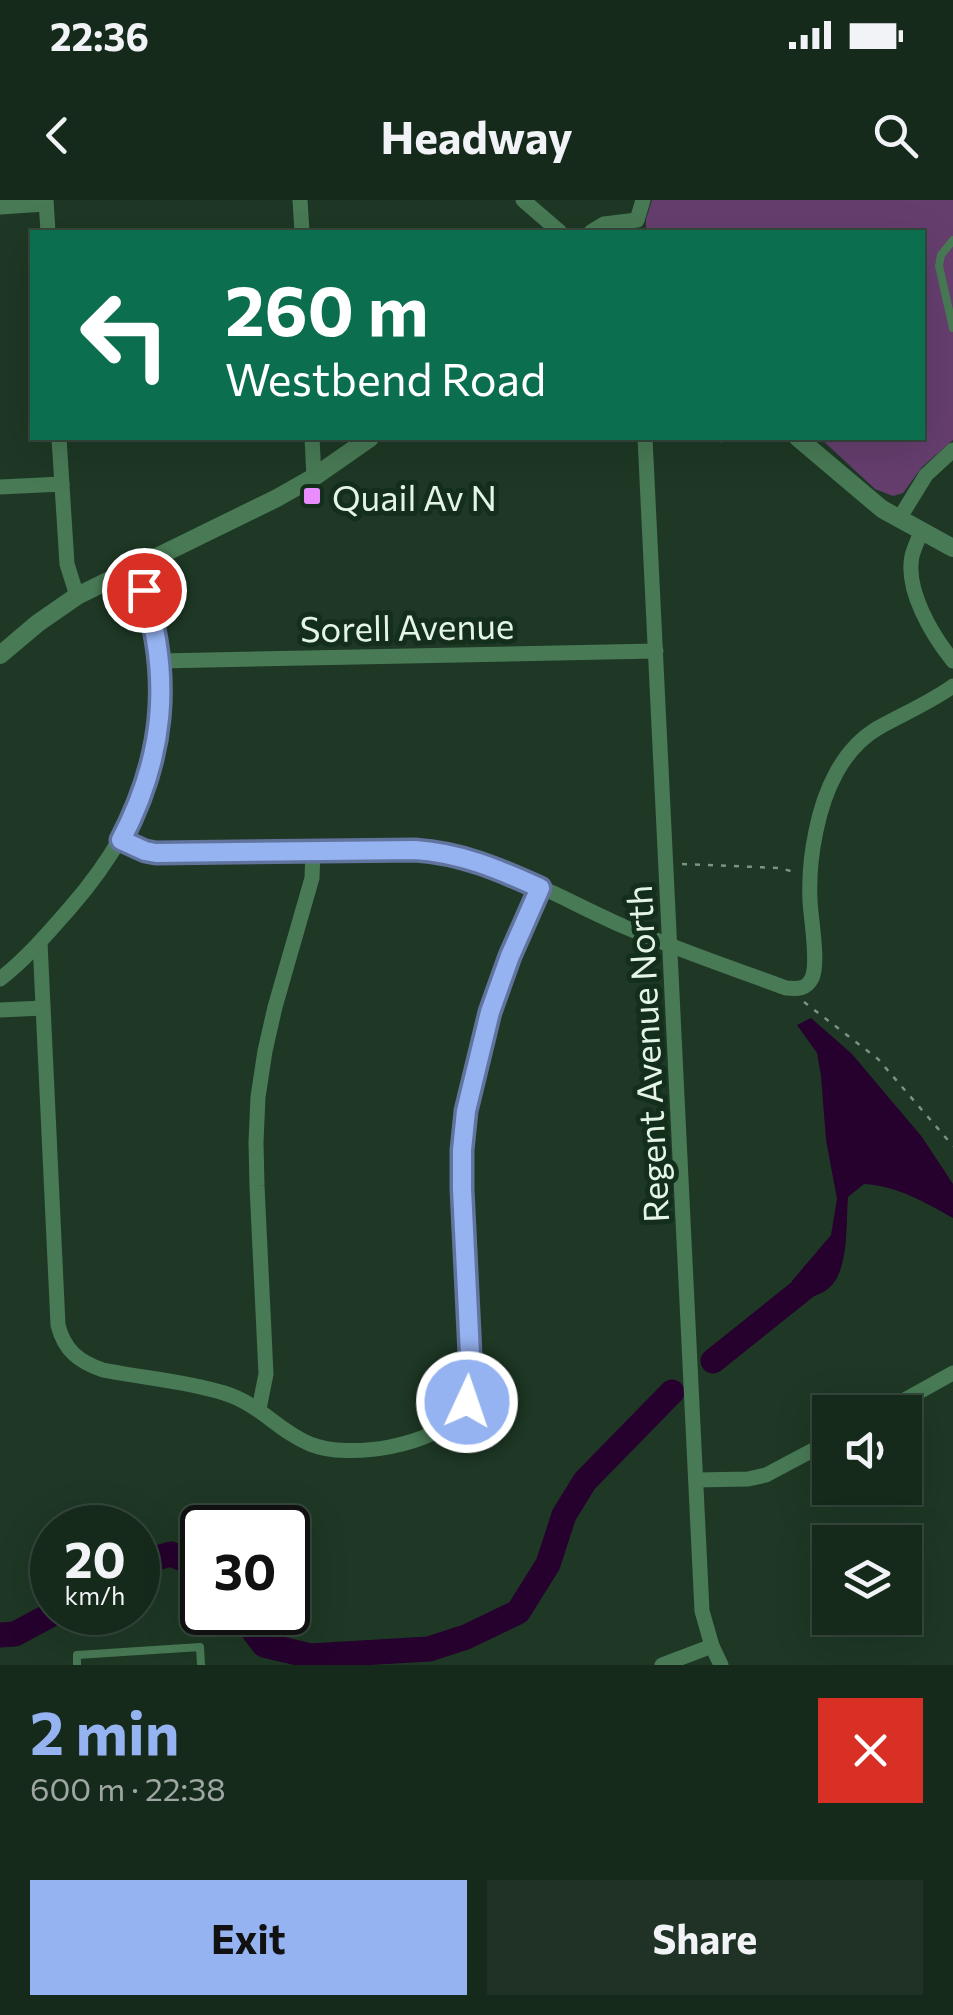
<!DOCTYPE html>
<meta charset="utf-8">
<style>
:root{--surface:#162a1c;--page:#1f3225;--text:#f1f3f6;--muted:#9ea7a3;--line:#35463b;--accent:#95b2f1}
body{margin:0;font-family:Commissioner,sans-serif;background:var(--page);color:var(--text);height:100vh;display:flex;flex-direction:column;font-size:38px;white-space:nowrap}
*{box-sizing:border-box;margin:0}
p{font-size:32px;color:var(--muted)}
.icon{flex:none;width:55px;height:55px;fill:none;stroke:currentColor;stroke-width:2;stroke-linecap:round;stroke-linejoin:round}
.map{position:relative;height:1465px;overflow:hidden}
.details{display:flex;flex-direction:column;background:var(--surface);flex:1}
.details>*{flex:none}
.top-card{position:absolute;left:30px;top:30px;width:895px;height:210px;border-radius:0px;box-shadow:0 10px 40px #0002,0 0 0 2px var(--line);background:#0b6e4f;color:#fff;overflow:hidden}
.controls{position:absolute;left:812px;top:1195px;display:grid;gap:20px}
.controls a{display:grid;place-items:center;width:110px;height:110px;border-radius:0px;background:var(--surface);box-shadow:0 10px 40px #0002,0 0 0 2px var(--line);font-size:50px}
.speed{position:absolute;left:30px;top:1305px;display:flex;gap:20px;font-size:50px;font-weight:700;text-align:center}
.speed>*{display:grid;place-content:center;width:130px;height:130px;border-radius:50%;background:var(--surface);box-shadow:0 10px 40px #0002,0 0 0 2px var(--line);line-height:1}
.speed small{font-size:25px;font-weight:400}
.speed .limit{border:5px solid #111;border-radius:15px;background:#fff;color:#111}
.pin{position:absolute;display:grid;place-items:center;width:85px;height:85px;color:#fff;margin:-42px;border:5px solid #fff;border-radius:50%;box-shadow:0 2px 10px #0007}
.me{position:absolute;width:110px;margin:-55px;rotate:3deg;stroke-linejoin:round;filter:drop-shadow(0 0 8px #0008)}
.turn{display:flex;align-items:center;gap:35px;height:210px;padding:0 30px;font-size:45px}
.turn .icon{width:130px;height:130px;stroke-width:2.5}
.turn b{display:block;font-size:70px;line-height:85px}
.round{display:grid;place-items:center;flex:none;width:105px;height:105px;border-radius:0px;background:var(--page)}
.head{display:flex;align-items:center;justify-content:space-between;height:170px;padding:0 30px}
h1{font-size:60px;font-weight:700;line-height:75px;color:var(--accent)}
.action{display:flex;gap:20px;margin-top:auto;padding:20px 30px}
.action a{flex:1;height:115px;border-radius:0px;background:var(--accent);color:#111;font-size:40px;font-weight:700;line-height:115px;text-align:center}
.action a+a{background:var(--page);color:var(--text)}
.status{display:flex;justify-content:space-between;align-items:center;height:70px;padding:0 50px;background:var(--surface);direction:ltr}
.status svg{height:28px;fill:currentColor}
header{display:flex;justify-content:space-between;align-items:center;height:130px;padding:0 30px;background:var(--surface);font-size:45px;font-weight:700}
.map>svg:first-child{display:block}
.green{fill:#653e6e}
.water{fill:#26012e}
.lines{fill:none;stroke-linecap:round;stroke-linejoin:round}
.river{stroke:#26012e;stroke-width:25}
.path{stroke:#7d9282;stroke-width:2.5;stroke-dasharray:5 8;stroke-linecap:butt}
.service{stroke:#487a55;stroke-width:8}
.minor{stroke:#487a55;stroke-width:15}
.tertiary{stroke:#487a55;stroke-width:18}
.route-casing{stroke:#61749d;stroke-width:25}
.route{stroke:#95b2f1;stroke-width:18}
.poi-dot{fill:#e98dfe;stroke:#142e1c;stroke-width:4}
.labels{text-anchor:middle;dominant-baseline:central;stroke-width:10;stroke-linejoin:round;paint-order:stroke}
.poi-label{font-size:35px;fill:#e4f4e7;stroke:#142e1c;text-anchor:start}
.street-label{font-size:35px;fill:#e4f4e7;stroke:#142e1c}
</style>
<div class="status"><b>22:36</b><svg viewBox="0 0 49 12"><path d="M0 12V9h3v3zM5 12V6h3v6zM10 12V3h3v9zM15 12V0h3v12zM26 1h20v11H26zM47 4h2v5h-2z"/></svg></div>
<header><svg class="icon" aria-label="back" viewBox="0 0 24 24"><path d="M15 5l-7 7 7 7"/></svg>Headway<svg class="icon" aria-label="search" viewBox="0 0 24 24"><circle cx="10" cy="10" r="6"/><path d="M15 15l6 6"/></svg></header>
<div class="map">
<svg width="953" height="1465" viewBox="0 0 953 1465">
<rect width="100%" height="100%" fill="#1e3825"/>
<!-- green -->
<path class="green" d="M 652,0 L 953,0 L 953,240 L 922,267 L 903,293 L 893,296 L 875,289 L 820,238 L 922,238 L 922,32 L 646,32 L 646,19 Z"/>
<!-- water -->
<path class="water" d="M 811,818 L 852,854 L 922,937 L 953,984 L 953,1018 C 924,1002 898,986 864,984 L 848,997 C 846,1022 849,1066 832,1085 C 822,1096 808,1098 794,1100 L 792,1081 L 831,1035 L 837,999 L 826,940 L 821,876 L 817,853 L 797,825 Z"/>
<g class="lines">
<!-- river -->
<g class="river">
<path d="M 713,1161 L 808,1085 L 815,1073"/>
<path d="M 138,1363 L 171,1354 L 202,1367"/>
<path d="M 239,1412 L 264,1445 L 310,1456 L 429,1449 L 466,1437 L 518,1412 L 548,1364 L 564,1315 L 585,1281 L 672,1192"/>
<path d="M 0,1435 L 15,1434 L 56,1412"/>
</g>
<!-- path -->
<g class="path">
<path d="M 720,242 L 722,238"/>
<path d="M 682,664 L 780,668 L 794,672"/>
<path d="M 804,802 L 878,859 L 953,946"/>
</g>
<!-- service -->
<g class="service">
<path d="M 953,40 L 941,55 L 939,66 L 953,128"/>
<path d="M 77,1465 L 77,1455 L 200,1447 L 201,1465"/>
</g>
<!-- minor -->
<g class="minor">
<path d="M 46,0 L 48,32"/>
<path d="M 300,0 L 302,32"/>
<path d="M 523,0 L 560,32"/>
<path d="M 0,7 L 46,4"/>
<path d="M 591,32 L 604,24 L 637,20 L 643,0"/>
<path d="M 59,238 L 67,364 L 77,396"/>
<path d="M 312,238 L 314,277"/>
<path d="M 645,238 L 702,1411 L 712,1446 L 721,1465"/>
<path d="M 0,287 L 62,284"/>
<path d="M 899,319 L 926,275 L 953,250"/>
<path d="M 921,332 C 918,340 914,348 912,356 C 905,390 932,435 953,461"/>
<path d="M 159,461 L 656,451"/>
<path d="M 121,641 L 145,651 L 156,653 L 415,649 C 491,655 557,697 625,727 C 678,750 732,768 786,788 C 797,789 806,790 812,778 C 819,763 811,720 810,701 C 809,678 811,654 816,631 C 824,591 842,549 878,528 C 903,514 929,503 953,486"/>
<path d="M 40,742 L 58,1125 C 64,1150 79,1162 103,1170 C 143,1178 186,1181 224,1193 C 260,1204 278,1231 310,1244 C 348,1260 436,1246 461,1212 C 469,1201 470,1189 471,1175 L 462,989 L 461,950 L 465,911 L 490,812 L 510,756 L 540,688"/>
<path d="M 0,779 C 27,758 48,733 70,708 C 160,605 187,494 135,366"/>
<path d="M 0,810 L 43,808"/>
<path d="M 259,1209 L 266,1174 L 257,986 L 256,942 L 258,897 L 265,851 L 275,807 L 312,678 L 313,651"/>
<path d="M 883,1212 L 953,1173"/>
<path d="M 696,1280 L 748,1279 L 766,1275 L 830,1241"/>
<path d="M 662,1465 L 712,1446"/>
</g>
<!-- tertiary -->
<g class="tertiary">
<path d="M 798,238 L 882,309 L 953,348"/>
<path d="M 0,455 L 38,423 L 77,396 L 277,298 L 314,277 L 370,238"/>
</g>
</g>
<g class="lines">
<!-- route casing -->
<g class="route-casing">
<path id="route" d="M 144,390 C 172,479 164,558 121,640 L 145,651 L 156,653 L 415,650 C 461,653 498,669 540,688 L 510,756 L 490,812 L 466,911 L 462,950 L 462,989 L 471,1175 L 467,1202"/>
</g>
<!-- route -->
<use href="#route" class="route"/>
</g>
<!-- markers -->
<rect class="poi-dot" x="302" y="286" width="20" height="20" rx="5"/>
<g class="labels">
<!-- poi labels -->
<g class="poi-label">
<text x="332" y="296">Quail Av N</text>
</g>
<!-- street labels -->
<g class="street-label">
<text transform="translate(407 426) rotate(-1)">Sorell Avenue</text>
<text transform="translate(646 854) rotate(-93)">Regent Avenue North</text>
</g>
</g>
</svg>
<div class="controls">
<a><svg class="icon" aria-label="sound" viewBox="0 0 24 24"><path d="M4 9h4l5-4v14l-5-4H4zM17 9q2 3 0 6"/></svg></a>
<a><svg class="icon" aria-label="layers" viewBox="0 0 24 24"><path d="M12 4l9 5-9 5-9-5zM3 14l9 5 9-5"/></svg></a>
</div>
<div class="speed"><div>20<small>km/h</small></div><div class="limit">30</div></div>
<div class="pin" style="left:144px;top:390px;background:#d93025"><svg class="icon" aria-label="arrive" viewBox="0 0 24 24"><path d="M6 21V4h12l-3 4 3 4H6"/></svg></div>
<svg class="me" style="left:467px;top:1202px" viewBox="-20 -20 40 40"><circle r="17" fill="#95b2f1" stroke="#fff" stroke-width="3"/><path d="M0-11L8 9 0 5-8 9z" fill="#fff"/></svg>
<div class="top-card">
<div class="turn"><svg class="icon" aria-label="left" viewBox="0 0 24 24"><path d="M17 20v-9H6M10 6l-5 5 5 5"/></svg><div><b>260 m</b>Westbend Road</div></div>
</div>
</div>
<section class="details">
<div class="head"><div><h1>2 min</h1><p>600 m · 22:38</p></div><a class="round" style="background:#d93025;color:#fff"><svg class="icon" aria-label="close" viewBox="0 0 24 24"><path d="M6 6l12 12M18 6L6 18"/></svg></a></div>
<div class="action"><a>Exit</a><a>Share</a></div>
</section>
